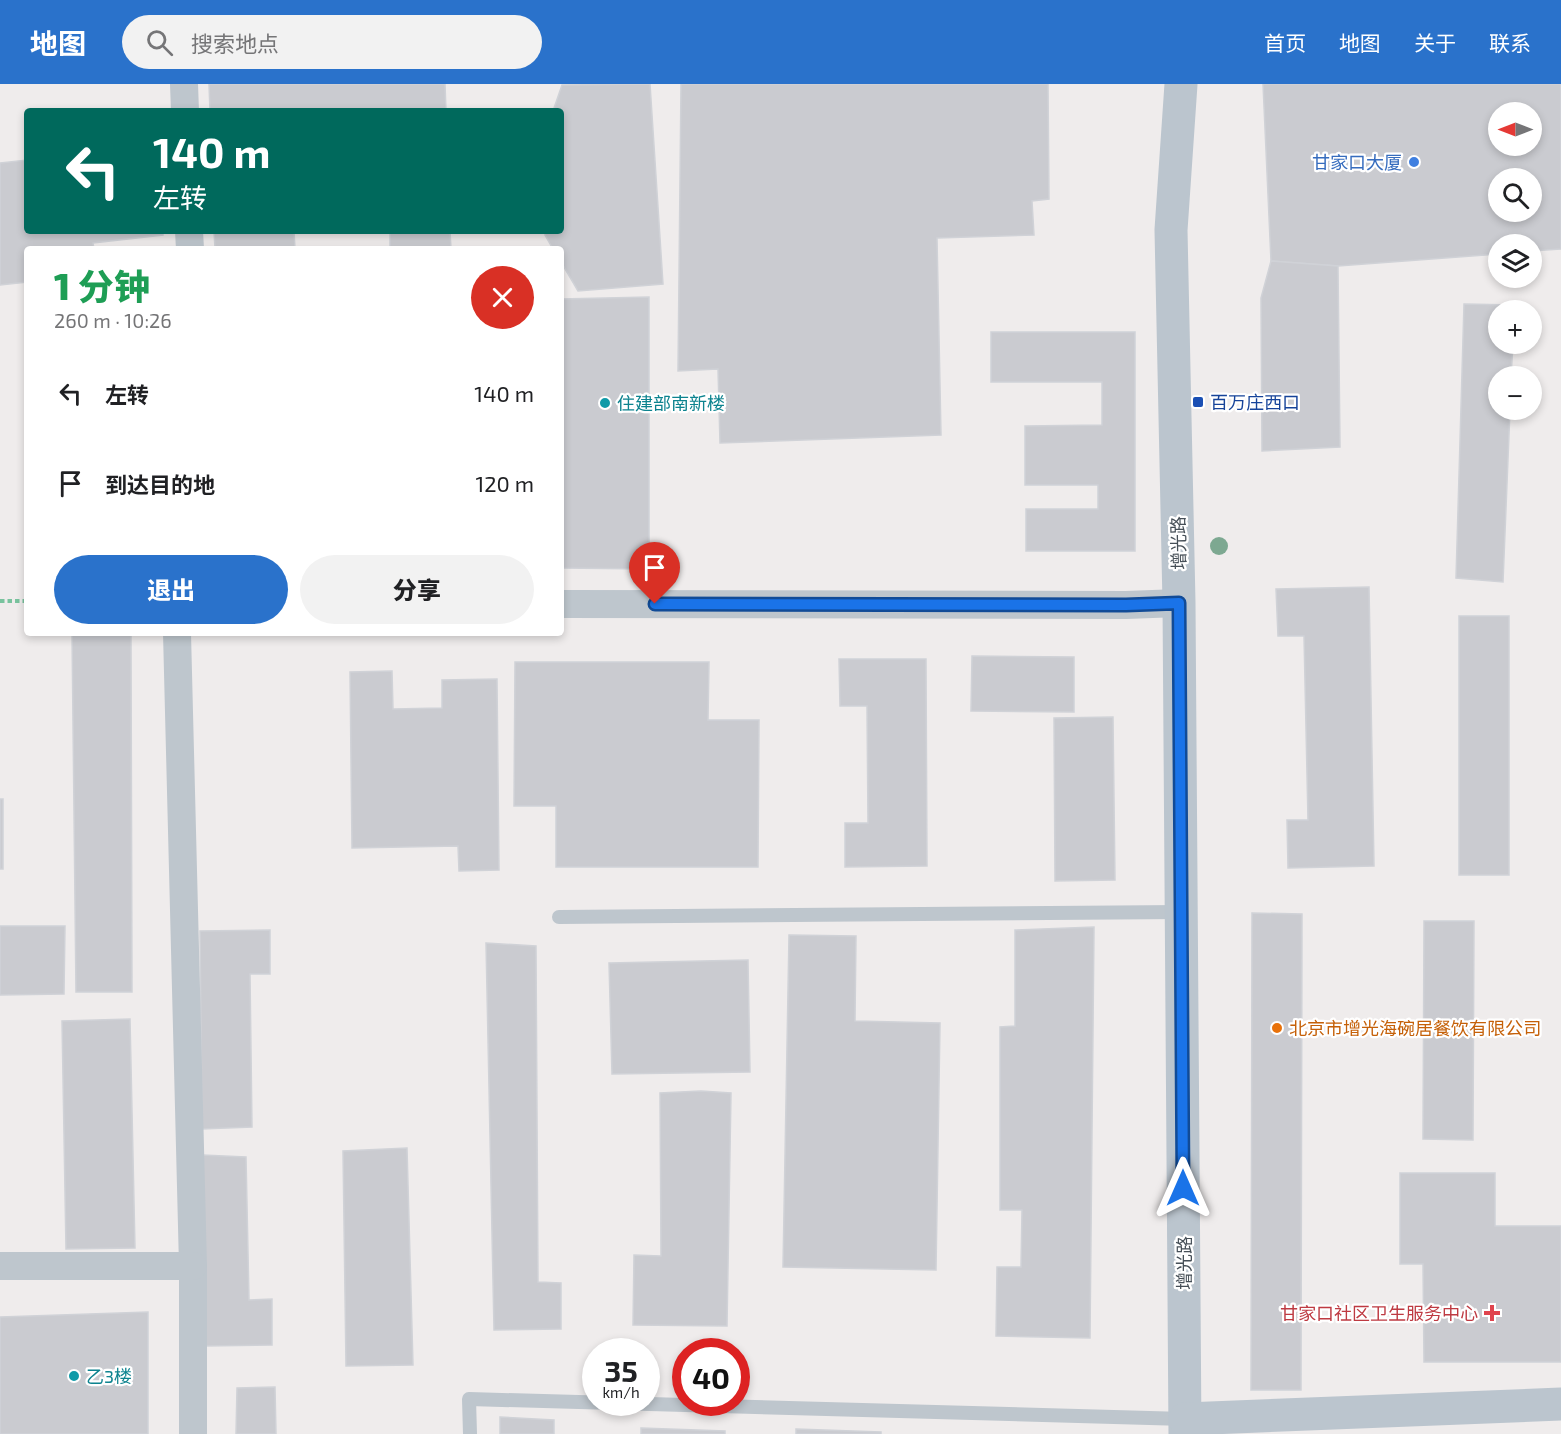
<!DOCTYPE html>
<html lang="zh">
<meta charset="utf-8">
<style>
:root{--surface:#fff;--page:#f2f2f2;--text:#202124;--muted:#757577;--accent:#2a72cb}
body{margin:0;font-family:"Exo 2","Noto Sans SC",sans-serif;background:var(--page);color:var(--text);height:100vh;display:flex;flex-direction:column;font-size:22px;white-space:nowrap}
*{box-sizing:border-box;margin:0}
p{font-size:20px;color:var(--muted)}
.icon{flex:none;width:33px;height:33px;fill:none;stroke:currentColor;stroke-width:2;stroke-linecap:round;stroke-linejoin:round}
.map{position:relative;flex:1;overflow:hidden}
.drawer{position:absolute;left:24px;top:162px;width:540px;height:390px;display:flex;flex-direction:column;background:var(--surface);border-radius:6px;box-shadow:0 3px 9px #0003}
.drawer>*{flex:none}
.banner{position:absolute;left:24px;top:24px;width:540px;height:126px;border-radius:6px;box-shadow:0 3px 9px #0003;background:#00695c;color:#fff;overflow:hidden}
.needle{width:39px;rotate:270deg}
.tools{position:absolute;left:1488px;top:18px;display:grid;gap:12px}
.tools a{display:grid;place-items:center;width:54px;height:54px;border-radius:50%;background:var(--surface);box-shadow:0 3px 9px #0003;font-size:30px}
.speed{position:absolute;left:582px;top:1254px;display:flex;gap:12px;font-size:30px;font-weight:700;text-align:center}
.speed>*{display:grid;place-content:center;width:78px;height:78px;border-radius:50%;background:var(--surface);box-shadow:0 3px 9px #0003;line-height:1}
.speed small{font-size:15px;font-weight:400}
.speed .limit{border:9px solid #d22;background:#fff;color:#111}
.pin{position:absolute;display:grid;place-items:center;width:51px;height:51px;color:#fff;margin:-62px -26px;border-radius:50% 50% 50% 0;rotate:-45deg;box-shadow:0 0 6px #0007}
.pin .icon{rotate:45deg}
.me{position:absolute;width:66px;margin:-33px;rotate:0deg;stroke-linejoin:round;filter:drop-shadow(0 0 4px #0008)}
.turn{display:flex;align-items:center;gap:21px;height:126px;padding:0 30px;font-size:27px}
.turn .icon{width:78px;height:78px;stroke-width:2.5}
.turn b{display:block;font-size:42px;line-height:51px}
.round{display:grid;place-items:center;flex:none;width:63px;height:63px;border-radius:32px;background:var(--page)}
.headline{display:flex;align-items:center;justify-content:space-between;height:102px;padding:0 30px}
h1{font-size:36px;font-weight:800;line-height:45px;color:#1e9e55}
.button{display:flex;gap:12px;margin-top:auto;padding:12px 30px}
.button a{flex:1;height:69px;border-radius:36px;background:var(--accent);color:#fff;font-size:24px;font-weight:800;line-height:69px;text-align:center}
.button a+a{background:var(--page);color:var(--text)}
ul{padding:0;list-style:none}
li{display:flex;align-items:center;gap:18px;height:90px;padding:0 30px}
li div{flex:1}
li b{display:block;font-size:22px}
li em{font-style:normal}
header{display:flex;align-items:center;gap:36px;box-sizing:border-box;height:84px;padding:0 30px;background:var(--accent);color:#fff}
header strong{font-size:28px}
nav{display:flex;gap:33px;margin-inline-start:auto;font-size:21px}
.search{width:420px;height:54px;background:var(--page);display:flex;align-items:center;gap:15px;box-sizing:border-box;padding:0 21px;border-radius:33px;color:var(--muted);font-size:22px}
.map>svg:first-child{display:block}
.building{fill:#cacbd0;stroke:#d0d2d7;stroke-width:1.5;fill-rule:evenodd}
.lines{fill:none;stroke-linecap:round;stroke-linejoin:round}
.path{stroke:#79c39e;stroke-width:4;stroke-dasharray:4.5 3;stroke-linecap:butt}
.lane{stroke:#bec6cd;stroke-width:14}
.street{stroke:#bec6cd;stroke-width:28}
.secondary{stroke:#bbc5ce;stroke-width:33}
.tree{fill:#7da891}
.route-casing{stroke:#114b97;stroke-width:15}
.route{stroke:#1a73e8;stroke-width:10}
.shop-dot{fill:#3f7fe0;stroke:#fff;stroke-width:2}
.transit-dot{fill:#1a4fb4;stroke:#fff;stroke-width:2}
.culture-dot{fill:#0f9aa8;stroke:#fff;stroke-width:2}
.food-dot{fill:#e8710a;stroke:#fff;stroke-width:2}
.health-dot{fill:#e0444e;stroke:#fff;stroke-width:2}
.labels{text-anchor:middle;dominant-baseline:central;stroke-width:4.5;stroke-linejoin:round;paint-order:stroke}
.shop-label{font-size:18px;fill:#366cbe;stroke:#fff;text-anchor:end}
.transit-label{font-size:18px;fill:#164399;stroke:#fff;text-anchor:start}
.culture-label{font-size:18px;fill:#0d838f;stroke:#fff;text-anchor:start}
.street-label{font-size:18px;fill:#464f57;stroke:#fff}
.food-label{font-size:18px;fill:#c56008;stroke:#fff;text-anchor:start}
.health-label{font-size:18px;fill:#be3a42;stroke:#fff;text-anchor:end}
</style>
<header>
<strong>地图</strong>
<div class="search"><svg class="icon" aria-label="search" viewBox="0 0 24 24"><circle cx="10" cy="10" r="6"/><path d="M15 15l6 6"/></svg>搜索地点</div>
<nav><a>首页</a><a>地图</a><a>关于</a><a>联系</a></nav>
</header>
<div class="map">
<svg width="1561" height="1350" viewBox="0 0 1561 1350">
<rect width="100%" height="100%" fill="#efecec"/>
<!-- building -->
<g class="building">
<path d="M 209,0 L 445,0 L 446,27 L 210,27 Z"/>
<path d="M 650,0 L 663,200 L 578,207 L 561,178 L 561,165 L 553,165 L 545,151 L 545,147 L 561,147 L 561,27 L 553,27 L 562,1 Z"/>
<path d="M 681,0 L 1048,0 L 1049,115 L 1032,117 L 1034,151 L 937,154 L 941,351 L 720,359 L 718,285 L 678,287 Z"/>
<path d="M 1263,0 L 1561,0 L 1561,165 L 1532,167 L 1532,160 L 1498,160 L 1498,170 L 1338,182 L 1271,177 ZM 1498,28 L 1532,28 L 1532,62 L 1498,62 ZM 1498,94 L 1532,94 L 1532,128 L 1498,128 Z"/>
<path d="M 27,76 L 27,147 L 163,147 L 163,151 L 93,159 L 94,165 L 27,165 L 27,198 L 0,201 L 0,79 Z"/>
<path d="M 214,147 L 294,147 L 295,165 L 215,165 Z"/>
<path d="M 390,147 L 450,147 L 451,165 L 390,165 Z"/>
<path d="M 1271,177 L 1338,182 L 1340,363 L 1262,367 L 1261,214 Z"/>
<path d="M 649,213 L 649,485 L 561,484 L 561,215 Z"/>
<path d="M 1464,220 L 1514,221 L 1514,226 L 1498,226 L 1498,260 L 1513,260 L 1511,292 L 1498,292 L 1498,326 L 1510,326 L 1503,498 L 1456,494 Z"/>
<path d="M 991,248 L 1135,248 L 1135,467 L 1026,467 L 1026,425 L 1098,425 L 1098,401 L 1025,401 L 1025,342 L 1102,341 L 1102,298 L 991,298 Z"/>
<path d="M 1369,503 L 1374,782 L 1288,784 L 1287,736 L 1308,736 L 1304,552 L 1278,552 L 1276,505 Z"/>
<rect x="1459" y="532" width="50" height="259"/>
<path d="M 72,549 L 131,549 L 132,908 L 76,908 Z"/>
<path d="M 972,572 L 1074,573 L 1074,628 L 971,627 Z"/>
<path d="M 839,575 L 926,575 L 927,782 L 845,783 L 845,739 L 868,739 L 867,622 L 840,622 Z"/>
<path d="M 515,578 L 709,578 L 708,636 L 759,636 L 758,783 L 556,783 L 556,722 L 514,722 Z"/>
<path d="M 392,587 L 393,625 L 442,624 L 442,596 L 497,595 L 499,786 L 459,787 L 458,762 L 352,764 L 350,588 Z"/>
<path d="M 1113,633 L 1115,796 L 1055,797 L 1054,634 Z"/>
<rect x="0" y="715" width="3" height="70"/>
<path d="M 1252,829 L 1302,830 L 1301,1306 L 1251,1306 Z"/>
<path d="M 1424,837 L 1474,837 L 1473,1056 L 1423,1055 Z"/>
<path d="M 0,842 L 65,842 L 64,910 L 0,911 Z"/>
<path d="M 1094,843 L 1090,1254 L 996,1252 L 997,1183 L 1021,1183 L 1022,1126 L 1000,1126 L 1000,943 L 1015,942 L 1015,846 Z"/>
<path d="M 270,846 L 270,890 L 250,890 L 252,1043 L 202,1045 L 200,847 Z"/>
<path d="M 789,851 L 856,852 L 855,937 L 940,939 L 936,1186 L 783,1183 Z"/>
<path d="M 486,859 L 536,862 L 538,1198 L 561,1199 L 561,1245 L 494,1246 Z"/>
<path d="M 748,876 L 750,988 L 612,990 L 609,879 Z"/>
<path d="M 130,935 L 135,1164 L 66,1165 L 62,937 Z"/>
<path d="M 701,1007 L 731,1009 L 727,1242 L 633,1241 L 634,1171 L 661,1172 L 660,1009 Z"/>
<path d="M 407,1064 L 413,1281 L 346,1282 L 343,1067 Z"/>
<path d="M 202,1071 L 246,1073 L 249,1216 L 272,1215 L 272,1261 L 205,1262 Z"/>
<path d="M 1400,1089 L 1495,1089 L 1495,1142 L 1561,1142 L 1561,1278 L 1424,1278 L 1423,1180 L 1400,1180 Z"/>
<path d="M 148,1228 L 148,1350 L 0,1350 L 0,1233 Z"/>
<path d="M 275,1303 L 276,1350 L 236,1350 L 237,1304 Z"/>
<path d="M 500,1333 L 554,1336 L 554,1350 L 500,1350 Z"/>
<path d="M 641,1344 L 725,1347 L 725,1350 L 641,1350 Z"/>
<path d="M 796,1345 L 881,1348 L 881,1350 L 796,1350 Z"/>
</g>
<g class="lines">
<!-- path -->
<path class="path" d="M 0,517 L 27,517"/>
<!-- lane -->
<g class="lane">
<path d="M 559,833 L 1181,828"/>
<path d="M 470,1350 L 469,1315 L 1185,1335"/>
</g>
<!-- street -->
<g class="street">
<path d="M 184,0 L 185,27"/>
<path d="M 189,147 L 190,165"/>
<path d="M 561,520 L 1126,521 L 1179,519"/>
<path d="M 177,549 L 193,1182 L 193,1350"/>
<path d="M 0,1182 L 193,1182"/>
</g>
<!-- secondary -->
<g class="secondary">
<path d="M 1181,0 L 1171,146 L 1179,519 L 1185,1350"/>
<path d="M 1185,1335 L 1561,1320"/>
</g>
</g>
<!-- trees -->
<circle class="tree" cx="1219" cy="462" r="9"/>
<g class="lines">
<!-- route casing -->
<g class="route-casing">
<path id="route" d="M 655,520 L 1126,521 L 1179,519 L 1183,1104"/>
</g>
<!-- route -->
<use href="#route" class="route"/>
</g>
<!-- markers -->
<circle class="shop-dot" cx="1414" cy="78" r="6"/>
<rect class="transit-dot" x="1192" y="312" width="12" height="12" rx="3"/>
<g class="culture-dot">
<circle cx="605" cy="319" r="6"/>
<circle cx="74" cy="1292" r="6"/>
</g>
<circle class="food-dot" cx="1277" cy="944" r="6"/>
<path class="health-dot" d="M1489 1220h6v6h6v6h-6v6h-6v-6h-6v-6h6z"/>
<g class="labels">
<!-- shop labels -->
<g class="shop-label">
<text x="1402" y="78">甘家口大厦</text>
</g>
<!-- transit labels -->
<g class="transit-label">
<text x="1210" y="318">百万庄西口</text>
</g>
<!-- culture labels -->
<g class="culture-label">
<text x="617" y="319">住建部南新楼</text>
<text x="86" y="1292">乙3楼</text>
</g>
<!-- street labels -->
<g class="street-label">
<text transform="translate(1178 459) rotate(-91)">增光路</text>
<text transform="translate(1184 1179) rotate(-90)">增光路</text>
</g>
<!-- food labels -->
<g class="food-label">
<text x="1289" y="944">北京市增光海碗居餐饮有限公司</text>
</g>
<!-- health labels -->
<g class="health-label">
<text x="1478" y="1229">甘家口社区卫生服务中心</text>
</g>
</g>
</svg>
<div class="tools">
<a><svg class="needle" viewBox="-14 -14 28 28"><path d="M0-13l5 13h-10z" fill="#e53935"/><path d="M0 13l5-13h-10z" fill="#757577"/></svg></a>
<a><svg class="icon" aria-label="search" viewBox="0 0 24 24"><circle cx="10" cy="10" r="6"/><path d="M15 15l6 6"/></svg></a>
<a><svg class="icon" aria-label="layers" viewBox="0 0 24 24"><path d="M12 4l9 5-9 5-9-5zM3 14l9 5 9-5"/></svg></a>
<a>+</a>
<a>−</a>
</div>
<div class="speed"><div>35<small>km/h</small></div><div class="limit">40</div></div>
<div class="pin" style="left:655px;top:520px;background:#d93025"><svg class="icon" aria-label="arrive" viewBox="0 0 24 24"><path d="M6 21V4h12l-3 4 3 4H6"/></svg></div>
<svg class="me" style="left:1183px;top:1104px" viewBox="-20 -20 40 40"><path d="M0-17L14 15 0 8-14 15z" fill="#1a73e8" stroke="#fff" stroke-width="4"/></svg>
<div class="banner">
<div class="turn"><svg class="icon" aria-label="left" viewBox="0 0 24 24"><path d="M17 20v-9H6M10 6l-5 5 5 5"/></svg><div><b>140 m</b>左转</div></div>
</div>
<section class="drawer">
<div class="headline"><div><h1>1 分钟</h1><p>260 m · 10:26</p></div><a class="round" style="background:#d93025;color:#fff"><svg class="icon" aria-label="close" viewBox="0 0 24 24"><path d="M6 6l12 12M18 6L6 18"/></svg></a></div>
<ul>
<li><svg class="icon" aria-label="left" viewBox="0 0 24 24"><path d="M17 20v-9H6M10 6l-5 5 5 5"/></svg><div><b>左转</b></div><em>140 m</em></li>
<li><svg class="icon" aria-label="arrive" viewBox="0 0 24 24"><path d="M6 21V4h12l-3 4 3 4H6"/></svg><div><b>到达目的地</b></div><em>120 m</em></li>
</ul>
<div class="button"><a>退出</a><a>分享</a></div>
</section>
</div>
